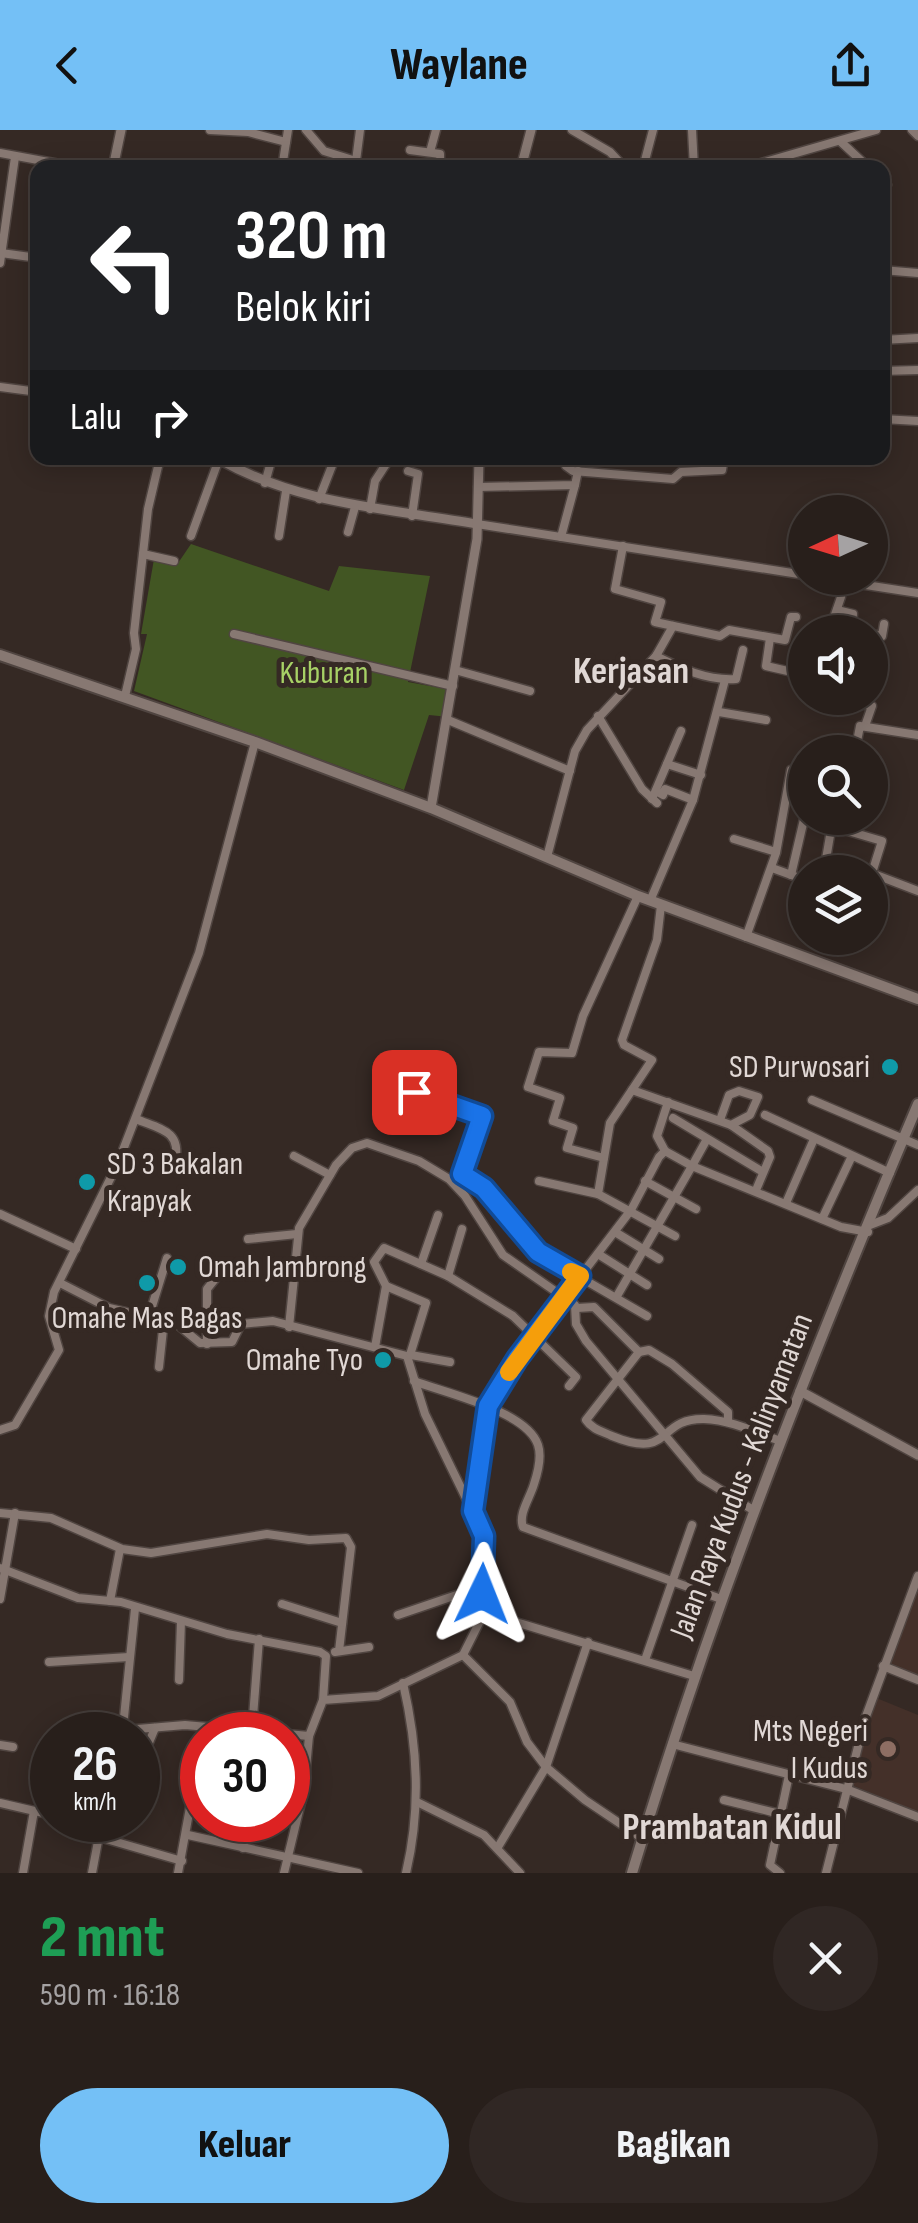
<!DOCTYPE html>
<html lang="id">
<meta charset="utf-8">
<style>
:root{--surface:#281f1b;--page:#302724;--text:#f1f3f6;--muted:#a5a2a3;--line:#443d3a;--accent:#74c0f6}
body{margin:0;font-family:"Sofia Sans Condensed",sans-serif;background:var(--page);color:var(--text);height:100vh;display:flex;flex-direction:column;font-size:38px;white-space:nowrap}
*{box-sizing:border-box;margin:0}
p{font-size:32px;color:var(--muted)}
.icon{flex:none;width:55px;height:55px;fill:none;stroke:currentColor;stroke-width:2;stroke-linecap:round;stroke-linejoin:round}
.map{position:relative;height:1743px;overflow:hidden}
.drawer{display:flex;flex-direction:column;background:var(--surface);flex:1}
.drawer>*{flex:none}
.banner{position:absolute;left:30px;top:30px;width:860px;height:305px;border-radius:20px;box-shadow:0 5px 25px #0003,0 0 0 2px var(--line);background:#202124;color:#fff;overflow:hidden}
.needle{width:65px;rotate:266deg}
.tools{position:absolute;left:788px;top:365px;display:grid;gap:20px}
.tools a{display:grid;place-items:center;width:100px;height:100px;border-radius:50%;background:var(--surface);box-shadow:0 5px 25px #0003,0 0 0 2px var(--line);font-size:50px}
.speed{position:absolute;left:30px;top:1582px;display:flex;gap:20px;font-size:50px;font-weight:700;text-align:center}
.speed>*{display:grid;place-content:center;width:130px;height:130px;border-radius:50%;background:var(--surface);box-shadow:0 5px 25px #0003,0 0 0 2px var(--line);line-height:1}
.speed small{font-size:25px;font-weight:400}
.speed .limit{border:15px solid #d22;background:#fff;color:#111}
.pin{position:absolute;display:grid;place-items:center;width:85px;height:85px;color:#fff;margin:-42px;border-radius:20px;box-shadow:0 5px 15px #0006}
.me{position:absolute;width:110px;margin:-55px;rotate:2deg;stroke-linejoin:round;filter:drop-shadow(0 0 8px #0008)}
.turn{display:flex;align-items:center;gap:35px;height:210px;padding:0 40px;font-size:45px}
.turn .icon{width:130px;height:130px;stroke-width:2.5}
.turn b{display:block;font-size:70px;line-height:85px}
.then{display:flex;align-items:center;height:95px;padding:0 40px;background:#0003;gap:20px;font-size:38px}
.round{display:grid;place-items:center;flex:none;width:105px;height:105px;border-radius:52px;background:var(--page)}
.overview{display:flex;align-items:center;justify-content:space-between;height:170px;padding:0 40px}
h1{font-size:60px;font-weight:800;line-height:75px;color:#1e9e55}
.action{display:flex;gap:20px;margin-top:auto;padding:20px 40px}
.action a{flex:1;height:115px;border-radius:60px;background:var(--accent);color:#111;font-size:40px;font-weight:800;line-height:115px;text-align:center}
.action a+a{background:var(--page);color:var(--text)}
header{display:flex;justify-content:space-between;align-items:center;height:130px;padding:0 40px;background:var(--accent);color:#111;font-size:45px;font-weight:800}
.map>svg:first-child{display:block}
.built{fill:#443029}
.green{fill:#425623}
.lines{fill:none;stroke-linecap:round;stroke-linejoin:round}
.minor-casing{stroke:#504541;stroke-width:11}
.tertiary-casing{stroke:#504541;stroke-width:12}
.secondary-casing{stroke:#504541;stroke-width:14}
.minor{stroke:#877872;stroke-width:8}
.tertiary{stroke:#877872;stroke-width:9}
.secondary{stroke:#877872;stroke-width:10}
.route-casing{stroke:#114b97;stroke-width:25}
.route{stroke:#1a73e8;stroke-width:18}
.slow{stroke:#f59e0b;stroke-width:18}
.culture-dot{fill:#0f9aa8;stroke:#352924;stroke-width:4}
.education-dot{fill:#8d6e63;stroke:#352924;stroke-width:4}
.labels{text-anchor:middle;dominant-baseline:central;stroke-width:10;stroke-linejoin:round;paint-order:stroke}
.park-label{font-size:32px;fill:#a7d166;stroke:#352924}
.poi-label{font-size:32px;fill:#e1d8d5;stroke:#352924;text-anchor:end}
.street-label{font-size:32px;fill:#e1d8d5;stroke:#352924}
.quarter-label{font-size:38px;font-weight:bold;fill:#e1d8d5;stroke:#352924}
</style>
<header><svg class="icon" aria-label="back" viewBox="0 0 24 24"><path d="M15 5l-7 7 7 7"/></svg>Waylane<svg class="icon" aria-label="share" viewBox="0 0 24 24"><path d="M12 15V3M7 8l5-5 5 5M5 13v7h14v-7"/></svg></header>
<div class="map">
<svg width="918" height="1743" viewBox="0 0 918 1743">
<rect width="100%" height="100%" fill="#352924"/>
<!-- built -->
<g class="built">
<path d="M 918,1451 L 918,1547 L 885,1536 Z"/>
<path d="M 874,1567 L 918,1585 L 918,1682 L 849,1654 Z"/>
</g>
<!-- green -->
<path class="green" d="M 191,414 L 329,461 L 339,436 L 430,446 L 408,552 L 452,560 L 449,587 L 429,585 L 404,660 L 134,561 L 147,504 L 141,504 L 154,429 L 176,436 Z"/>
<g class="lines">
<!-- minor casing -->
<g class="minor-casing">
<g id="minor">
<path d="M 210,0 L 248,2 L 286,12"/>
<path d="M 306,0 L 324,21 L 356,31 L 355,38"/>
<path d="M 572,0 L 610,22 L 625,38"/>
<path d="M 692,0 L 694,38"/>
<path d="M 912,0 L 918,6"/>
<path d="M 840,11 L 869,38"/>
<path d="M 410,20 L 440,24 L 440,38"/>
<path d="M 430,22 L 436,0"/>
<path d="M 0,23 L 81,38"/>
<path d="M 356,31 L 360,0"/>
<path d="M 282,38 L 288,0"/>
<path d="M 643,38 L 653,0"/>
<path d="M 744,38 L 876,0"/>
<path d="M 882,50 L 887,55 L 882,66"/>
<path d="M 1,123 L 38,128"/>
<path d="M 0,133 L 15,27"/>
<path d="M 882,140 L 918,143"/>
<path d="M 882,210 L 918,208"/>
<path d="M 882,241 L 918,240"/>
<path d="M 0,257 L 38,262"/>
<path d="M 882,289 L 918,291"/>
<path d="M 567,328 L 566,336 L 573,341 L 673,349 L 681,342 L 722,340 L 724,328"/>
<path d="M 479,332 L 554,328"/>
<path d="M 408,341 L 418,344 L 412,386"/>
<path d="M 265,353 L 272,328"/>
<path d="M 478,357 L 575,355 L 578,341"/>
<path d="M 319,369 L 335,328"/>
<path d="M 370,379 L 375,351 L 390,328"/>
<path d="M 477,394 L 805,445"/>
<path d="M 348,402 L 355,377"/>
<path d="M 191,406 L 219,329"/>
<path d="M 279,406 L 286,361"/>
<path d="M 561,407 L 575,355"/>
<path d="M 623,416 L 615,459 L 661,472 L 655,492 L 720,506 L 729,500 L 785,510 L 791,487 L 796,487"/>
<path d="M 143,424 L 174,431"/>
<path d="M 820,448 L 918,463"/>
<path d="M 837,480 L 853,484 L 851,501 L 858,502"/>
<path d="M 829,502 L 841,467 L 840,451"/>
<path d="M 234,504 L 453,556"/>
<path d="M 870,504 L 882,506 L 884,494"/>
<path d="M 770,508 L 766,536 L 792,542 L 805,533"/>
<path d="M 656,526 C 680,538 707,551 736,549 L 743,520"/>
<path d="M 455,540 L 530,561"/>
<path d="M 125,566 L 136,519 L 134,503 L 148,379 L 160,328"/>
<path d="M 861,568 L 860,574 L 872,576 L 865,596"/>
<path d="M 840,571 L 860,574"/>
<path d="M 719,582 L 766,590"/>
<path d="M 598,586 L 642,659 L 657,673"/>
<path d="M 448,590 L 570,641"/>
<path d="M 855,622 L 860,596 L 918,605"/>
<path d="M 667,634 L 701,645"/>
<path d="M 656,661 L 663,665 L 665,659 L 693,670"/>
<path d="M 652,669 L 681,601"/>
<path d="M 833,688 L 825,735 L 867,742"/>
<path d="M 831,696 L 882,711 L 872,743"/>
<path d="M 734,709 L 776,722"/>
<path d="M 547,727 L 575,621 L 587,600 L 656,526 L 673,496"/>
<path d="M 772,738 L 805,750"/>
<path d="M 871,743 L 918,761"/>
<path d="M 791,745 L 805,685"/>
<path d="M 650,771 L 693,670 L 725,550"/>
<path d="M 661,775 L 657,810 L 622,910 L 624,915 L 652,930 L 610,993 L 598,1064 L 675,1106"/>
<path d="M 746,807 L 776,723 L 791,640 L 805,641"/>
<path d="M 632,960 L 731,995 L 768,1021 L 770,1027 L 756,1060"/>
<path d="M 414,961 L 483,986 L 462,1042 L 484,1058 L 538,1123 L 647,1186"/>
<path d="M 812,970 L 918,1015"/>
<path d="M 765,985 L 890,1043"/>
<path d="M 673,988 L 763,1042"/>
<path d="M 136,989 C 160,999 182,1001 175,1031"/>
<path d="M 720,990 L 729,965 L 739,961 L 758,967 L 750,985 L 731,995"/>
<path d="M 665,1021 L 657,1006 L 668,972"/>
<path d="M 294,1026 L 330,1045"/>
<path d="M 604,1028 L 567,1018 L 573,998 L 553,991 L 560,968 L 528,957 L 539,922 L 572,923 L 583,886 L 638,766"/>
<path d="M 539,1051 L 598,1064"/>
<path d="M 645,1051 L 696,1079"/>
<path d="M 786,1073 L 814,1009"/>
<path d="M 0,1084 L 76,1119"/>
<path d="M 822,1089 L 851,1028"/>
<path d="M 870,1095 L 888,1088 L 918,1060"/>
<path d="M 615,1102 L 659,1129"/>
<path d="M 248,1109 L 297,1104"/>
<path d="M 598,1124 L 647,1155"/>
<path d="M 421,1134 L 438,1085"/>
<path d="M 448,1146 L 462,1099"/>
<path d="M 60,1153 L 109,1178 L 177,1194 L 200,1213 L 232,1212 L 241,1194 L 273,1191 L 407,1226 L 425,1284 L 482,1401 L 485,1485"/>
<path d="M 617,1166 L 692,1036 L 841,1097 L 868,1102"/>
<path d="M 577,1178 L 594,1177 L 639,1222 L 586,1290 C 592,1299 601,1301 612,1306 C 673,1331 656,1288 704,1289 C 731,1290 755,1302 780,1311"/>
<path d="M 149,1186 L 167,1128"/>
<path d="M 289,1197 L 299,1098 L 336,1035 L 352,1018 L 367,1013 L 419,1031 L 449,1049 L 465,1066 L 503,1125 L 575,1175 L 576,1194 L 586,1211 L 700,1347 L 753,1380"/>
<path d="M 207,1214 L 207,1159 L 228,1133"/>
<path d="M 375,1217 L 386,1156"/>
<path d="M 639,1222 L 649,1220 L 672,1234 L 728,1282 L 728,1292"/>
<path d="M 410,1225 L 426,1173 L 386,1156 L 374,1132 L 384,1118 L 448,1146 L 513,1186 L 576,1247 L 569,1256"/>
<path d="M 411,1225 L 450,1232"/>
<path d="M 159,1237 L 164,1190"/>
<path d="M 414,1251 C 445,1263 527,1281 538,1315 C 542,1327 538,1342 534,1354 C 530,1368 518,1384 523,1397 L 721,1469"/>
<path d="M 0,1300 L 15,1295 L 59,1220 L 49,1186 L 54,1162 L 118,1033 L 199,823 L 255,612"/>
<path d="M 474,1376 L 488,1276 L 517,1229 L 631,1080 L 659,1027 L 665,1021 L 692,1036 L 707,1009"/>
<path d="M 0,1383 L 51,1388 L 122,1419 L 151,1423 L 267,1404 L 309,1410 L 346,1408 L 351,1417 L 339,1521"/>
<path d="M 0,1438 L 78,1468 L 121,1472 L 227,1504 L 320,1522 L 326,1526 L 323,1570"/>
<path d="M 0,1469 L 15,1383"/>
<path d="M 110,1471 L 120,1419"/>
<path d="M 282,1474 L 342,1493"/>
<path d="M 135,1479 L 123,1597 L 126,1600 L 185,1595 L 309,1606 L 323,1570 L 378,1566 L 463,1525 L 482,1487 L 489,1484 L 694,1546"/>
<path d="M 398,1485 L 483,1456"/>
<path d="M 335,1522 L 369,1517"/>
<path d="M 463,1525 L 510,1572 L 527,1612 L 546,1637 L 585,1670 L 643,1709"/>
<path d="M 645,1530 L 692,1395"/>
<path d="M 49,1532 L 129,1527"/>
<path d="M 883,1536 L 918,1550"/>
<path d="M 179,1550 L 181,1491"/>
<path d="M 403,1553 C 418,1618 421,1679 406,1743"/>
<path d="M 252,1600 L 259,1509"/>
<path d="M 672,1614 L 846,1659 L 918,1687"/>
<path d="M 0,1615 L 13,1617"/>
<path d="M 138,1639 L 155,1598"/>
<path d="M 724,1670 L 780,1684"/>
<path d="M 417,1672 L 484,1705 L 520,1743"/>
<path d="M 0,1673 L 52,1685"/>
<path d="M 73,1690 L 100,1696"/>
<path d="M 188,1705 L 358,1743"/>
<path d="M 99,1707 L 182,1731"/>
<path d="M 498,1717 L 546,1637 L 588,1512"/>
<path d="M 243,1718 L 247,1690"/>
<path d="M 23,1743 L 34,1681"/>
<path d="M 92,1743 L 102,1690"/>
<path d="M 178,1743 L 202,1612"/>
<path d="M 284,1743 L 304,1660 L 309,1606"/>
<path d="M 780,1743 L 770,1735 L 789,1645"/>
<path d="M 826,1743 L 865,1589 L 918,1446"/>
</g>
</g>
<!-- tertiary casing -->
<g class="tertiary-casing">
<g id="tertiary">
<path d="M 113,38 L 121,0"/>
<path d="M 521,38 L 531,0"/>
<path d="M 217,328 C 299,375 386,378 477,394"/>
<path d="M 431,678 L 477,409 L 479,328"/>
<path d="M 800,1261 L 918,1325"/>
</g>
</g>
<!-- secondary casing -->
<g class="secondary-casing">
<g id="secondary">
<path d="M 0,525 L 255,612 L 431,678 L 638,766 L 918,869"/>
<path d="M 632,1743 C 711,1480 811,1226 918,974"/>
</g>
</g>
<!-- minor -->
<use href="#minor" class="minor"/>
<!-- tertiary -->
<use href="#tertiary" class="tertiary"/>
<!-- secondary -->
<use href="#secondary" class="secondary"/>
</g>
<g class="lines">
<!-- route casing -->
<g class="route-casing">
<path id="route" d="M 414,962 L 482,986 L 462,1044 L 484,1058 L 538,1122 L 580,1146 L 517,1229 L 488,1276 L 473,1381 L 484,1406 L 482,1464"/>
</g>
<!-- route -->
<use href="#route" class="route"/>
<!-- slow -->
<path class="slow" d="M 509,1242 L 580,1146 L 571,1142"/>
</g>
<!-- markers -->
<g class="culture-dot">
<circle cx="890" cy="937" r="10"/>
<circle cx="87" cy="1052" r="10"/>
<circle cx="178" cy="1137" r="10"/>
<circle cx="147" cy="1153" r="10"/>
<circle cx="383" cy="1230" r="10"/>
</g>
<circle class="education-dot" cx="888" cy="1619" r="10"/>
<g class="labels">
<!-- park labels -->
<g class="park-label">
<text x="324" y="543">Kuburan</text>
</g>
<!-- poi labels -->
<g class="poi-label">
<text x="870" y="937">SD Purwosari</text>
<text x="107" y="1034" text-anchor="start">SD 3 Bakalan<tspan x="107" dy="37">Krapyak</tspan></text>
<text x="198" y="1137" text-anchor="start">Omah Jambrong</text>
<text x="147" y="1188" text-anchor="middle">Omahe Mas Bagas</text>
<text x="363" y="1230">Omahe Tyo</text>
<text x="868" y="1601">Mts Negeri<tspan x="868" dy="37">I Kudus</tspan></text>
</g>
<!-- street labels -->
<g class="street-label">
<text transform="translate(742 1346) rotate(-69)">Jalan Raya Kudus - Kalinyamatan</text>
</g>
<!-- quarter labels -->
<g class="quarter-label">
<text x="631" y="541">Kerjasan</text>
<text x="732" y="1697">Prambatan Kidul</text>
</g>
</g>
</svg>
<div class="tools">
<a><svg class="needle" viewBox="-14 -14 28 28"><path d="M0-13l5 13h-10z" fill="#e53935"/><path d="M0 13l5-13h-10z" fill="#a5a2a3"/></svg></a>
<a><svg class="icon" aria-label="sound" viewBox="0 0 24 24"><path d="M4 9h4l5-4v14l-5-4H4zM17 9q2 3 0 6"/></svg></a>
<a><svg class="icon" aria-label="search" viewBox="0 0 24 24"><circle cx="10" cy="10" r="6"/><path d="M15 15l6 6"/></svg></a>
<a><svg class="icon" aria-label="layers" viewBox="0 0 24 24"><path d="M12 4l9 5-9 5-9-5zM3 14l9 5 9-5"/></svg></a>
</div>
<div class="speed"><div>26<small>km/h</small></div><div class="limit">30</div></div>
<div class="pin" style="left:414px;top:962px;background:#d93025"><svg class="icon" aria-label="arrive" viewBox="0 0 24 24"><path d="M6 21V4h12l-3 4 3 4H6"/></svg></div>
<svg class="me" style="left:482px;top:1464px" viewBox="-20 -20 40 40"><path d="M0-17L14 15 0 8-14 15z" fill="#1a73e8" stroke="#fff" stroke-width="4"/></svg>
<div class="banner">
<div class="turn"><svg class="icon" aria-label="left" viewBox="0 0 24 24"><path d="M17 20v-9H6M10 6l-5 5 5 5"/></svg><div><b>320 m</b>Belok kiri</div></div>
<div class="then">Lalu<svg class="icon" aria-label="right" viewBox="0 0 24 24"><path d="M7 20v-9h11M14 6l5 5-5 5"/></svg></div>
</div>
</div>
<section class="drawer">
<div class="overview"><div><h1>2 mnt</h1><p>590 m · 16:18</p></div><a class="round"><svg class="icon" aria-label="close" viewBox="0 0 24 24"><path d="M6 6l12 12M18 6L6 18"/></svg></a></div>
<div class="action"><a>Keluar</a><a>Bagikan</a></div>
</section>
